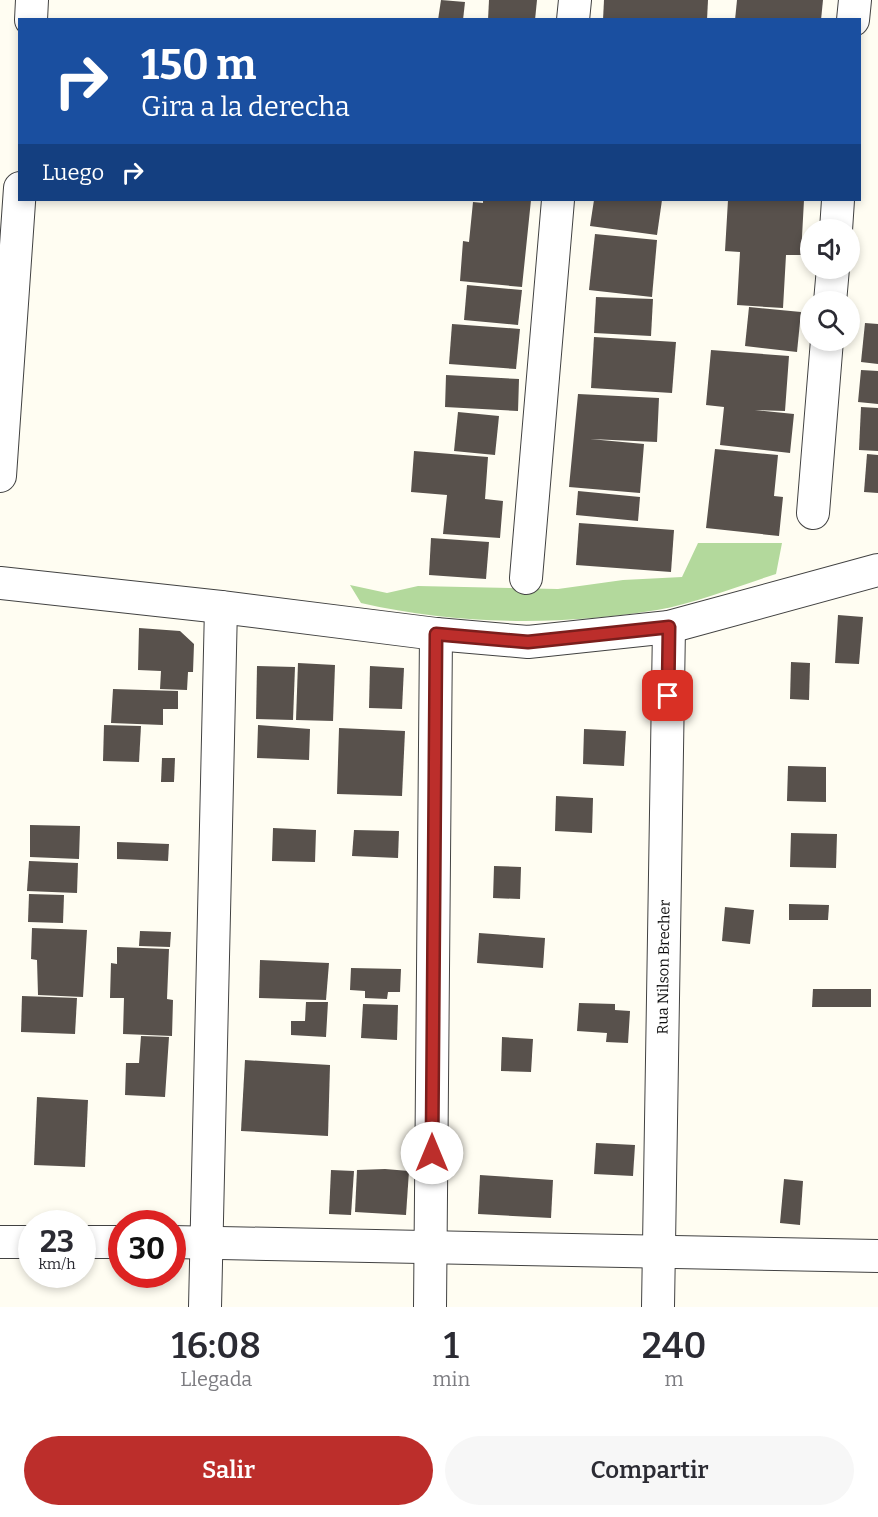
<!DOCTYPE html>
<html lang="es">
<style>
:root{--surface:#fff;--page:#f7f7f7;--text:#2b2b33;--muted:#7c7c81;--accent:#bc2e2b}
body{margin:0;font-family:Bitter,serif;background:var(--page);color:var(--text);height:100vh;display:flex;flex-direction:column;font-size:22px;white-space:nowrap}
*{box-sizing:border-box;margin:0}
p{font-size:20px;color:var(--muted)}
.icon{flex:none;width:33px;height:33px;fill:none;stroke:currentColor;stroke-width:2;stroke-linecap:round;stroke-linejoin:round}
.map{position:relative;height:1307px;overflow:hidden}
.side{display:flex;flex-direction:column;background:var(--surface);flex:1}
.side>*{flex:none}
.top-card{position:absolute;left:18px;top:18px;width:843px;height:183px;border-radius:0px;box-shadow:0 3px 9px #0003;background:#1a4fa0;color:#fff;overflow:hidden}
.buttons{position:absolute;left:800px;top:219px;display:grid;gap:12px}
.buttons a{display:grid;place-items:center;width:60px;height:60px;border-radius:50%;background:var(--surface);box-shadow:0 3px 9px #0003;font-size:30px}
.speed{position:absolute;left:18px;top:1210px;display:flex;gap:12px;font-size:30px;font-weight:700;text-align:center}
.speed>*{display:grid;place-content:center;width:78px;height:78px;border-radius:50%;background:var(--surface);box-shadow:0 3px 9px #0003;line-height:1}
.speed small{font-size:15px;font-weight:400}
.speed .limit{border:9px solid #d22;background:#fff;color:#111}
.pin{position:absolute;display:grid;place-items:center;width:51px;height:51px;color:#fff;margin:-26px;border-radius:12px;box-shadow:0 3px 9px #0006}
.me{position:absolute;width:66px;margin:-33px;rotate:0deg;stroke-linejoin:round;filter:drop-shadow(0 0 4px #0008)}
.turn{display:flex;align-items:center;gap:21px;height:126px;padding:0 24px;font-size:27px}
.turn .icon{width:78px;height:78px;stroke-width:2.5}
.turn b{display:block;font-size:42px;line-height:51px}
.then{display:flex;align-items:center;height:57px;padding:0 24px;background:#0003;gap:12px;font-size:22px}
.eta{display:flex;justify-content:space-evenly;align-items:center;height:102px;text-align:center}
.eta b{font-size:36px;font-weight:600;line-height:42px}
.action{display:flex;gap:12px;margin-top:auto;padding:12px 24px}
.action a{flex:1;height:69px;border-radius:36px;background:var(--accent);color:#fff;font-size:24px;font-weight:600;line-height:69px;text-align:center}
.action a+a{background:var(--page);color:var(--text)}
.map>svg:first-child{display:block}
.forest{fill:#b3d99c}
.building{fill:#58514c}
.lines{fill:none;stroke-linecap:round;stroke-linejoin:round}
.minor-casing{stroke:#424242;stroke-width:34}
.minor{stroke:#fff;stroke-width:32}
.route-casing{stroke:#7a1e1c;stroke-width:15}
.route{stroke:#bc2e2b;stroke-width:10}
.labels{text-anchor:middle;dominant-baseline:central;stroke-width:6;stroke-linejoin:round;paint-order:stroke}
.street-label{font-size:15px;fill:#0f0f0f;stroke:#fff}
</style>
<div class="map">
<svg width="878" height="1307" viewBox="0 0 878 1307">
<rect width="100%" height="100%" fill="#fffdf2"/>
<!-- forest -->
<path class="forest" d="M 698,543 L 782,543 L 776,574 C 738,586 696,603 657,610 C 560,626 457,625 361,603 L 350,585 L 387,593 L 418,586 L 558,589 L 623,580 L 682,577 Z"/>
<!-- building -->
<g class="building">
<path d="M 441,0 L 465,2 L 463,20 L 438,20 Z"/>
<path d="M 489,0 L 537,0 L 535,20 L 488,20 Z"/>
<path d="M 604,0 L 708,0 L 707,20 L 603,20 Z"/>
<path d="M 737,0 L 823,0 L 821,20 L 735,20 Z"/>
<path d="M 483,200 L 531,200 L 522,287 L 460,281 L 463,241 L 469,242 L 473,202 L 483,203 Z"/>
<path d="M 594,200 L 662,200 L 657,235 L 590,226 Z"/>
<path d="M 728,200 L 804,200 L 801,255 L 786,255 L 783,308 L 737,305 L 740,252 L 725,251 Z"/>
<path d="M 595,234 L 657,240 L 652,297 L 589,290 Z"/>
<path d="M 467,285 L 522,290 L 518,325 L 464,320 Z"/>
<path d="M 596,297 L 653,299 L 651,336 L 594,333 Z"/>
<path d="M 749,307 L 801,312 L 797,352 L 745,346 Z"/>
<path d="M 865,323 L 878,324 L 878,364 L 861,362 Z"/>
<path d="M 452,324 L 520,329 L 516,369 L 449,364 Z"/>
<path d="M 594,337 L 676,342 L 672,393 L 591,388 Z"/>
<path d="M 711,350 L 789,356 L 785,411 L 755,410 L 794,414 L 790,453 L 720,445 L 724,407 L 706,405 Z"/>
<path d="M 861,370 L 878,371 L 878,404 L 858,402 Z"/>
<path d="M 446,375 L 519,379 L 518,411 L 445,407 Z"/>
<path d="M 578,394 L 659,398 L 657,442 L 590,439 L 644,444 L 640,493 L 569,487 Z"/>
<path d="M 861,407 L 878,408 L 878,451 L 859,450 Z"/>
<path d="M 458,412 L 499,416 L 495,455 L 454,451 Z"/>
<path d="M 715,449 L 778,455 L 774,496 L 783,497 L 779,536 L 706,528 Z"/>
<path d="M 414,451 L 488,457 L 485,499 L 503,501 L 500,538 L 443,534 L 447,495 L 411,492 Z"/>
<path d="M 867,454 L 878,455 L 878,493 L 864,492 Z"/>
<path d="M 578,491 L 640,497 L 638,521 L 576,515 Z"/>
<path d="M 579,523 L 674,530 L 671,572 L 576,565 Z"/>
<path d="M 431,538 L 489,542 L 486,579 L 429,575 Z"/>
<path d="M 838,615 L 863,617 L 859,664 L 835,663 Z"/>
<path d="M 139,628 L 180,631 L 194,644 L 193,672 L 188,672 L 187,690 L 160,689 L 161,671 L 138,670 Z"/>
<path d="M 791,662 L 810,663 L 809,700 L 790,699 Z"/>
<path d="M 298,663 L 335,665 L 333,721 L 296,720 Z"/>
<path d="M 257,666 L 295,667 L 293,720 L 256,719 Z"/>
<path d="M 370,666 L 404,668 L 402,709 L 369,708 Z"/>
<path d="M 113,689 L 178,691 L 178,709 L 163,709 L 163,725 L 111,723 Z"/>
<path d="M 104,725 L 141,726 L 139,762 L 103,761 Z"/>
<path d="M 258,725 L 310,729 L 309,760 L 257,758 Z"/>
<path d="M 339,728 L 405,731 L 402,796 L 337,794 Z"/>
<path d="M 584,729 L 626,731 L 624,766 L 583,764 Z"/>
<path d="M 162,758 L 175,758 L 174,782 L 161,782 Z"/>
<path d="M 788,766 L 826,767 L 826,802 L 787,801 Z"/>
<path d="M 556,796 L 593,798 L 592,833 L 555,831 Z"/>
<path d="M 30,825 L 80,826 L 79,859 L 30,857 Z"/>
<path d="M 273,828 L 316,830 L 315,862 L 272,861 Z"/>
<path d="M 354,830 L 399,831 L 398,858 L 352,856 Z"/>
<path d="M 791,833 L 837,834 L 836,868 L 790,867 Z"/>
<path d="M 117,842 L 169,844 L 168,861 L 117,859 Z"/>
<path d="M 29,861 L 78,863 L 77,893 L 27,891 Z"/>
<path d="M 494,866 L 521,867 L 520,899 L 493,898 Z"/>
<path d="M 29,894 L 64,895 L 63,923 L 28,922 Z"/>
<path d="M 789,904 L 829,905 L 828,920 L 789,920 Z"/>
<path d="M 725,907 L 754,910 L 750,944 L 722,941 Z"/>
<path d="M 32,928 L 87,930 L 83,997 L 38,995 L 37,960 L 31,959 Z"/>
<path d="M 140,931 L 171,932 L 170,947 L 139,946 Z"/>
<path d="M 479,933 L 545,938 L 543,968 L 477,963 Z"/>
<path d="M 117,947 L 169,949 L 167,999 L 173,1000 L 172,1036 L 123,1034 L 124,998 L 110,998 L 111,963 L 117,964 Z"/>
<path d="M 260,960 L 329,963 L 326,1000 L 259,998 Z"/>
<path d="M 351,968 L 401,969 L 400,992 L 388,992 L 387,999 L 365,998 L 365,991 L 350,990 Z"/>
<path d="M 813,989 L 871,989 L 871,1007 L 812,1007 Z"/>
<path d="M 22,996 L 77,998 L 75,1034 L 21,1032 Z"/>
<path d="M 306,1002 L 328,1002 L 326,1037 L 291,1035 L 291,1021 L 305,1021 Z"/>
<path d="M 579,1003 L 615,1004 L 615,1010 L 630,1011 L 628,1043 L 606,1042 L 607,1033 L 577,1031 Z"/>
<path d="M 363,1004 L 398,1005 L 397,1040 L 361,1038 Z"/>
<path d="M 141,1036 L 169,1037 L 165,1097 L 125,1095 L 126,1063 L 139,1063 Z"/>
<path d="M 502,1037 L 533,1039 L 531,1072 L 501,1071 Z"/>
<path d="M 245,1060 L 330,1065 L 328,1136 L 241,1131 Z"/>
<path d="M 37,1097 L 88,1100 L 85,1167 L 34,1165 Z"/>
<path d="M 596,1143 L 635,1145 L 633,1176 L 594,1174 Z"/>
<path d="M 385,1169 L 409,1171 L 406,1215 L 355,1212 L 357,1170 Z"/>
<path d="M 331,1170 L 354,1171 L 351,1215 L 329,1214 Z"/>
<path d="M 480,1175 L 553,1180 L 551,1218 L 478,1214 Z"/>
<path d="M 784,1179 L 803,1181 L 800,1225 L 780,1223 Z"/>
</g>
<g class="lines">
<!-- minor casing -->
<g class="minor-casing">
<g id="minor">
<path d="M 31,20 L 32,0"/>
<path d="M 573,20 L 575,0"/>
<path d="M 853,20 L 855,0"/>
<path d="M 836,230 L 838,200"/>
<path d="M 830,302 L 833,268"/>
<path d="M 0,476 L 20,188"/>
<path d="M 813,513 L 827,340"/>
<path d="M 526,578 L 558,200"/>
<path d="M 0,583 L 221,607 L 436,634 L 528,642 L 669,627 L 878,570"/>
<path d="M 0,1242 L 32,1242"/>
<path d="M 82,1242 L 122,1242"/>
<path d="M 172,1242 L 878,1256"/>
<path d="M 205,1307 L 221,607"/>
<path d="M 430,1307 L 436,634"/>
<path id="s1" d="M 658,1307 L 669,627"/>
</g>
</g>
<!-- minor -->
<use href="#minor" class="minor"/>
</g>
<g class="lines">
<!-- route casing -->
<g class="route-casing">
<path id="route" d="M 432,1153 L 436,634 L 528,642 L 669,627 L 668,696"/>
</g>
<!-- route -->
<use href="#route" class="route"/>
</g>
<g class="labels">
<!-- street labels -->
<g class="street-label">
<text stroke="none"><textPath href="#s1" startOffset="340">Rua Nilson Brecher</textPath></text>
</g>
</g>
</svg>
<div class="buttons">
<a><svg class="icon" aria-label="sound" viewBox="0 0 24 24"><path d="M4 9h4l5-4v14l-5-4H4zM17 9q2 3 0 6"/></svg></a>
<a><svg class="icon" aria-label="search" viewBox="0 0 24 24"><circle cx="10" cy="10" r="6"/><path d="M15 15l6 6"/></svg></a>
</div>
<div class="speed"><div>23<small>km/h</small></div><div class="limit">30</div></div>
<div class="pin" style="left:668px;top:696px;background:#d93025"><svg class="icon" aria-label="arrive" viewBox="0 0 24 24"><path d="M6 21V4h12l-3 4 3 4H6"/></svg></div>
<svg class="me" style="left:432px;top:1153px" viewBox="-20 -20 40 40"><circle r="19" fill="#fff"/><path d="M0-13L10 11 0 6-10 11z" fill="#bc2e2b"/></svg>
<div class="top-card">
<div class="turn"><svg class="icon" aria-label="right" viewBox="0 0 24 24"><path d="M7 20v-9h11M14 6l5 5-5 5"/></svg><div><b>150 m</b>Gira a la derecha</div></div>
<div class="then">Luego<svg class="icon" aria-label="right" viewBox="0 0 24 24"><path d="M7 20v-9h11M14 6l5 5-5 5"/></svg></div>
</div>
</div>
<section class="side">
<div class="eta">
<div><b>16:08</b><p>Llegada</p></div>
<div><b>1</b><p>min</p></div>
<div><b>240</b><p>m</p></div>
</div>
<div class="action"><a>Salir</a><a>Compartir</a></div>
</section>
